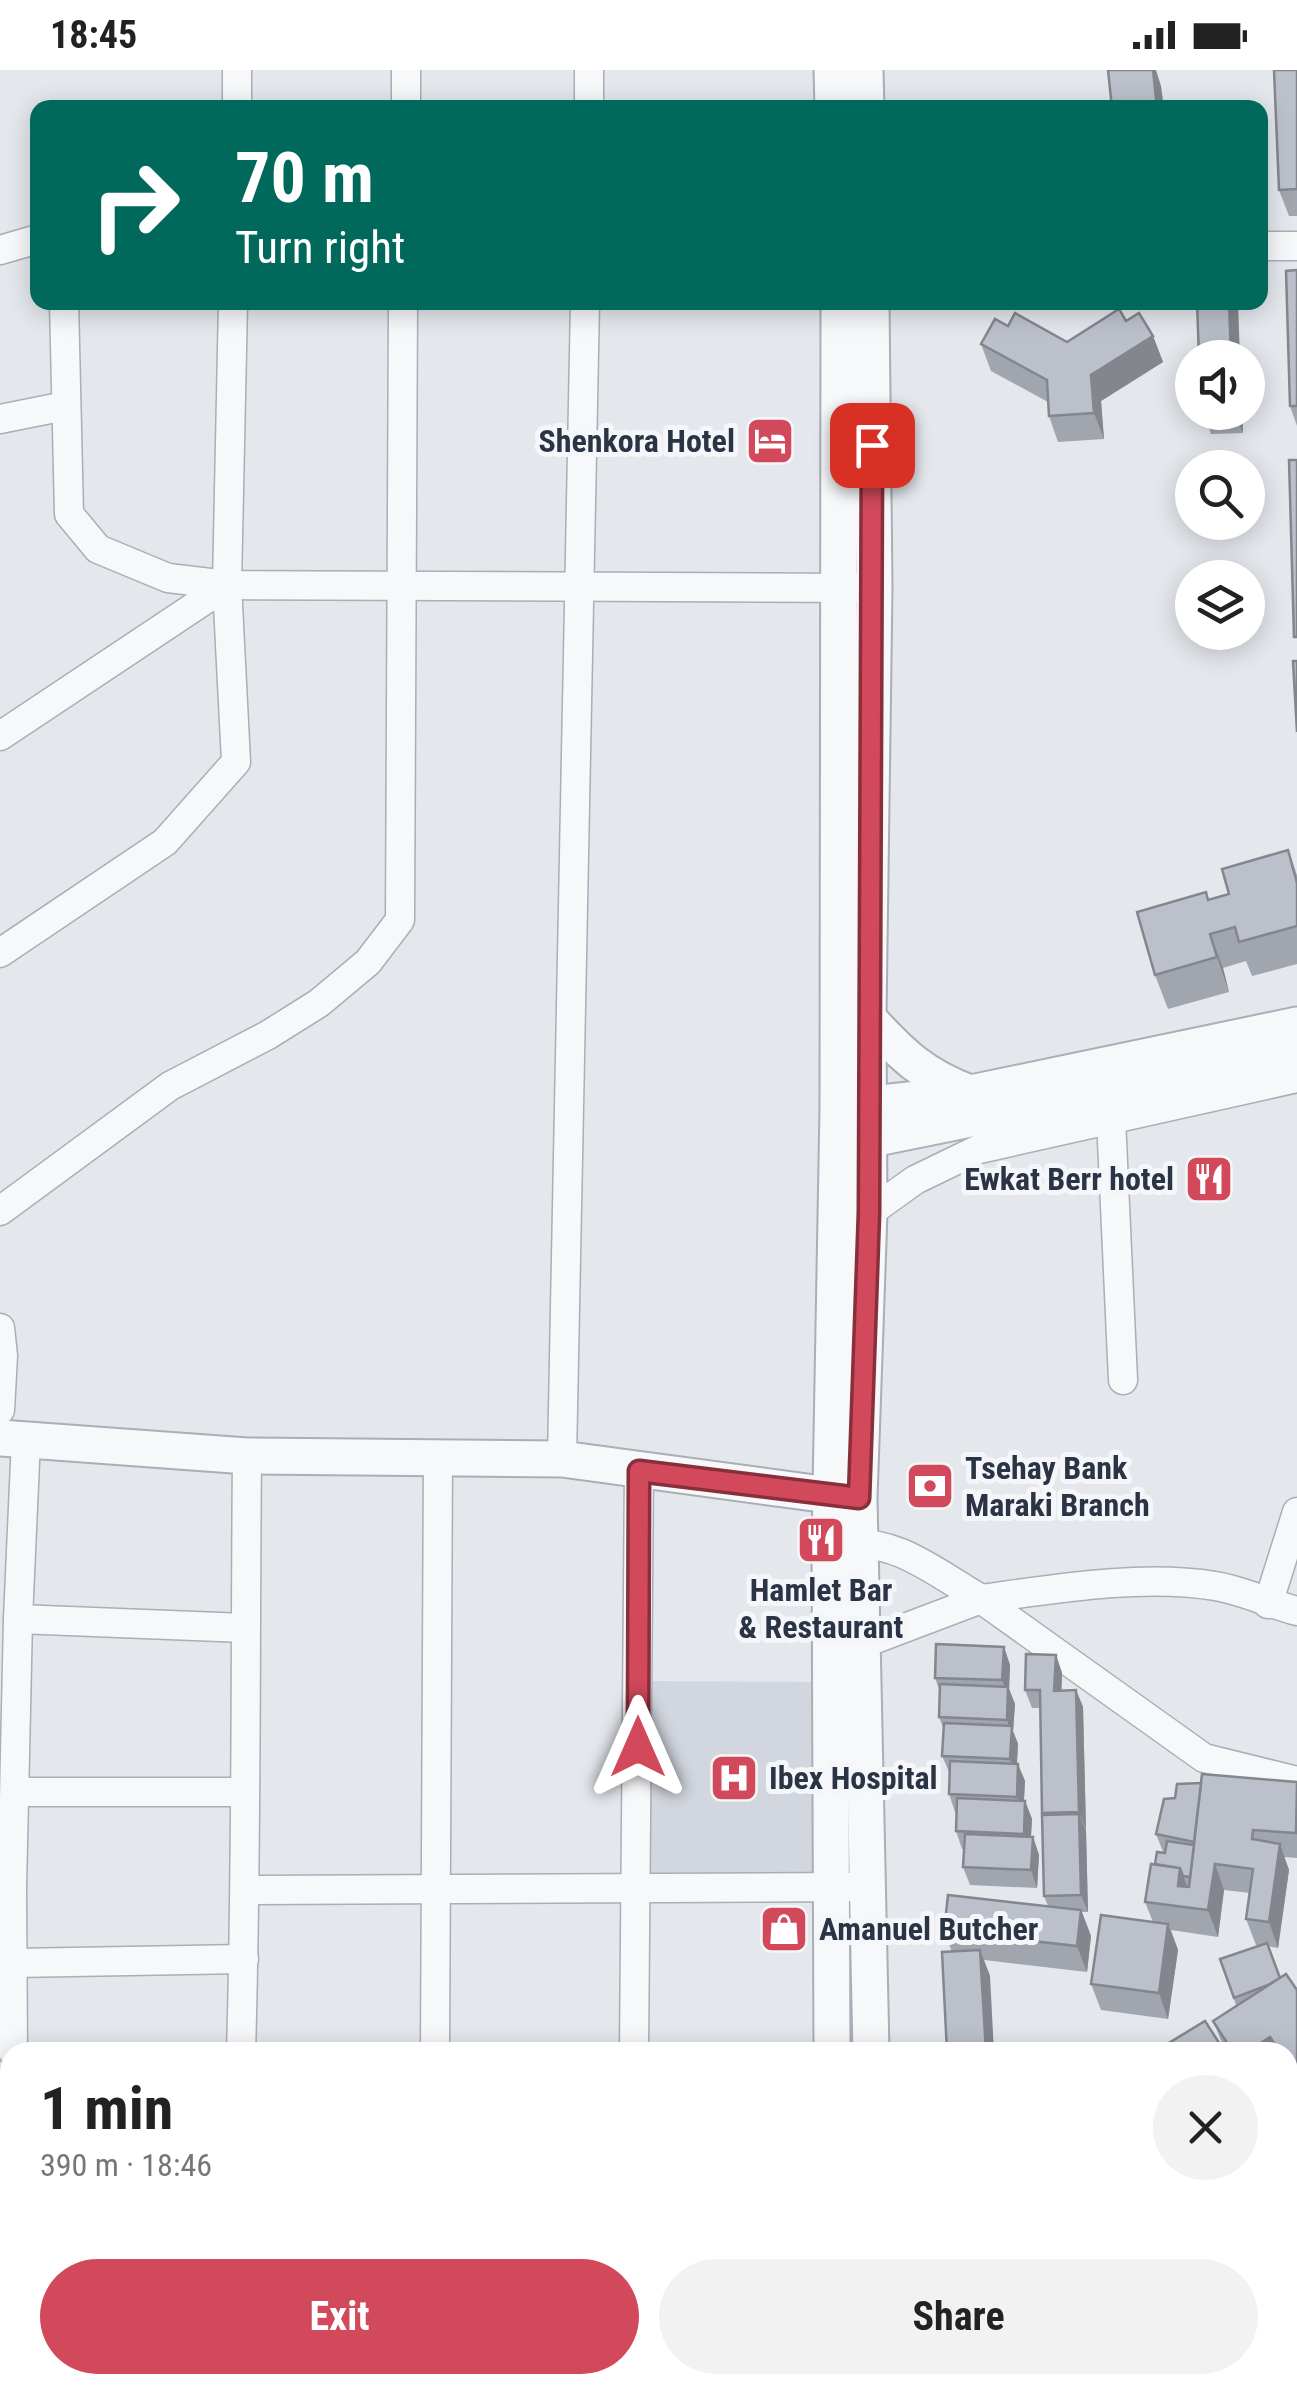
<!DOCTYPE html>
<meta charset="utf-8">
<style>
:root{--surface:#fff;--page:#f2f2f2;--text:#222;--muted:#767676;--accent:#d1495b}
body{margin:0;font-family:"Roboto Condensed",sans-serif;background:var(--page);color:var(--text);height:100vh;display:flex;flex-direction:column;font-size:38px;white-space:nowrap}
*{box-sizing:border-box;margin:0}
p{font-size:32px;color:var(--muted)}
.icon{flex:none;width:55px;height:55px;fill:none;stroke:currentColor;stroke-width:2;stroke-linecap:round;stroke-linejoin:round}
.map{position:relative;flex:1;overflow:hidden}
.drawer{position:absolute;left:0px;top:1972px;width:1298px;height:352px;display:flex;flex-direction:column;background:var(--surface);border-radius:30px 30px 0 0;box-shadow:0 5px 25px #0003}
.drawer>*{flex:none}
.top-card{position:absolute;left:30px;top:30px;width:1238px;height:210px;border-radius:20px;box-shadow:0 5px 25px #0003;background:#00695c;color:#fff;overflow:hidden}
.controls{position:absolute;left:1175px;top:270px;display:grid;gap:20px}
.controls a{display:grid;place-items:center;width:90px;height:90px;border-radius:50%;background:var(--surface);box-shadow:0 5px 25px #0003;font-size:50px}
.pin{position:absolute;display:grid;place-items:center;width:85px;height:85px;color:#fff;margin:-42px;border-radius:20px;box-shadow:0 5px 15px #0006}
.me{position:absolute;width:110px;margin:-55px;rotate:0deg;stroke-linejoin:round;filter:drop-shadow(0 0 8px #0008)}
.turn{display:flex;align-items:center;gap:35px;height:210px;padding:0 40px;font-size:45px}
.turn .icon{width:130px;height:130px;stroke-width:2.5}
.turn b{display:block;font-size:70px;line-height:85px}
.round{display:grid;place-items:center;flex:none;width:105px;height:105px;border-radius:52px;background:var(--page)}
.head{display:flex;align-items:center;justify-content:space-between;height:170px;padding:0 40px}
h1{font-size:60px;font-weight:700;line-height:75px}
.primary-button{display:flex;gap:20px;margin-top:auto;padding:20px 40px}
.primary-button a{flex:1;height:115px;border-radius:60px;background:var(--accent);color:#fff;font-size:40px;font-weight:700;line-height:115px;text-align:center}
.primary-button a+a{background:var(--page);color:var(--text)}
.status{display:flex;justify-content:space-between;align-items:center;height:70px;padding:0 50px;background:var(--surface);direction:ltr}
.status svg{height:28px;fill:currentColor}
.map>svg:first-child{display:block}
.built{fill:#d2d6de}
.lines{fill:none;stroke-linecap:round;stroke-linejoin:round}
.minor-casing{stroke:#a9aeb7;stroke-width:31}
.tertiary-casing{stroke:#a9aeb7;stroke-width:39}
.minor{stroke:#f7f8fa;stroke-width:28}
.tertiary{stroke:#f7f8fa;stroke-width:35}
.wall{fill:#a1a5ae}
.shaded-wall{fill:#83868d}
.building{fill:#bbc0ca;stroke:#83868d;stroke-width:2.5}
.route-casing{stroke:#882f3b;stroke-width:25}
.route{stroke:#d1495b;stroke-width:18}
.labels{text-anchor:middle;dominant-baseline:central;stroke-width:10;stroke-linejoin:round;paint-order:stroke}
.poi-label{font-size:32px;font-weight:bold;fill:#2b3445;stroke:#f4f6f9;text-anchor:start}
</style>
<div class="status"><b>18:45</b><svg viewBox="0 0 49 12"><path d="M0 12V9h3v3zM5 12V6h3v6zM10 12V3h3v9zM15 12V0h3v12zM26 1h20v11H26zM47 4h2v5h-2z"/></svg></div>
<div class="map">
<svg width="1297" height="2324" viewBox="0 0 1297 2324">
<rect width="100%" height="100%" fill="#e4e7ec"/>
<!-- built -->
<path class="built" d="M 648,1611 L 824,1612 L 821,1805 L 645,1804 Z"/>
<g class="lines">
<!-- minor casing -->
<g class="minor-casing">
<g id="minor">
<path d="M 237,38 L 237,0"/>
<path d="M 406,38 L 406,0"/>
<path d="M 589,38 L 589,0"/>
<path d="M 1260,176 L 1297,176"/>
<path d="M 0,180 L 38,169"/>
<path d="M 64,232 L 69,444 L 98,479 L 168,508 L 227,515 L 858,518"/>
<path d="M 0,349 L 65,336"/>
<path d="M 0,666 L 227,515"/>
<path d="M 0,883 L 165,772 L 236,692 L 227,515 L 233,232"/>
<path d="M 1111,1049 L 1123,1310"/>
<path d="M 0,1141 L 170,1016 L 268,965 L 319,933 L 368,892 L 400,850 L 403,232"/>
<path d="M 869,1143 L 915,1110 L 979,1079 L 1297,1008"/>
<path d="M 0,1258 L 3,1286 L 0,1340"/>
<path d="M 562,1389 L 585,232"/>
<path d="M 841,1474 C 895,1467 936,1503 981,1529 L 865,1573 L 847,1573"/>
<path d="M 981,1529 L 1204,1688 L 1297,1711"/>
<path d="M 981,1529 C 1055,1519 1141,1504 1215,1516 C 1242,1520 1270,1534 1297,1541"/>
<path d="M 1268,1534 L 1297,1442"/>
<path d="M 18,1549 L 245,1558"/>
<path d="M 16,1722 L 243,1722"/>
<path d="M 246,1820 L 850,1817"/>
<path d="M 14,1893 L 244,1889"/>
<path d="M 13,1982 L 12,1819 L 18,1549 L 26,1370"/>
<path d="M 241,1982 C 247,1784 245,1585 247,1386"/>
<path d="M 435,1982 L 438,1386"/>
<path d="M 634,1982 L 639,1401"/>
<path d="M 1288,2095 L 1297,2097"/>
<path d="M 10,2144 L 7,2260 L 10,2267"/>
<path d="M 33,2315 L 38,2324"/>
<path d="M 239,2315 L 240,2324"/>
<path d="M 432,2315 L 433,2324"/>
<path d="M 1130,2315 L 1166,2324"/>
<path d="M 623,2324 L 624,2315"/>
</g>
</g>
<!-- tertiary casing -->
<g class="tertiary-casing">
<g id="tertiary">
<path d="M 832,0 L 833,38"/>
<path d="M 865,0 L 866,38"/>
<path d="M 871,232 L 874,518 L 868,948 L 869,1143 L 859,1428 L 871,1982"/>
<path d="M 868,948 C 901,984 923,1006 970,1023"/>
<path d="M 846,1037 L 971,1023 L 1297,955"/>
<path d="M 847,1071 L 867,1070 L 1297,983"/>
<path d="M 0,1368 L 247,1386 L 562,1389 L 851,1428"/>
<path d="M 832,1982 L 830,1475 L 838,1038 L 839,232"/>
<path d="M 832,2324 L 832,2315"/>
<path d="M 867,2324 L 867,2315"/>
</g>
</g>
<!-- minor -->
<use href="#minor" class="minor"/>
<!-- tertiary -->
<use href="#tertiary" class="tertiary"/>
</g>
<!-- wall -->
<g class="wall">
<path d="M 1297,0 L 1297,146 L 1289,146 L 1279,120 Z"/>
<path d="M 1297,200 L 1297,356 L 1290,336 Z"/>
<path d="M 1126,251 L 1153,266 L 1163,292 L 1101,331 L 1104,369 L 1058,372 L 1049,346 L 1048,332 L 991,301 L 981,274 L 1067,272 Z"/>
<path d="M 1203,342 L 1242,342 L 1243,363 L 1211,364 Z"/>
<path d="M 1288,780 L 1297,805 L 1297,894 L 1252,906 L 1246,891 L 1223,898 L 1229,922 L 1168,939 L 1155,905 L 1209,830 L 1229,824 Z"/>
<path d="M 1004,1577 L 1010,1595 L 1009,1619 L 1015,1634 L 1013,1661 L 1018,1674 L 1017,1694 L 1025,1711 L 1024,1731 L 1025,1731 L 1032,1749 L 1031,1767 L 1033,1767 L 1039,1785 L 1037,1818 L 970,1815 L 963,1797 L 964,1779 L 962,1779 L 956,1761 L 957,1742 L 955,1742 L 949,1724 L 950,1704 L 942,1686 L 944,1660 L 939,1647 L 940,1622 L 935,1608 Z"/>
<path d="M 1056,1585 L 1062,1603 L 1061,1621 L 1076,1620 L 1083,1637 L 1088,1842 L 1082,1842 L 1091,1866 L 1087,1902 L 984,1890 L 990,1906 L 952,1882 L 944,1861 L 1048,1836 L 1044,1826 L 1040,1638 L 1032,1638 L 1025,1620 Z"/>
<path d="M 1297,1712 L 1297,1788 L 1284,1787 L 1289,1800 L 1278,1878 L 1268,1876 L 1280,1908 L 1297,1920 L 1297,2020 L 1288,2005 L 1288,1982 L 1226,1982 L 1213,1951 L 1236,1935 L 1220,1889 L 1260,1875 L 1256,1875 L 1246,1849 L 1250,1823 L 1224,1820 L 1218,1867 L 1171,1860 L 1178,1880 L 1168,1949 L 1101,1940 L 1091,1914 L 1153,1852 L 1145,1832 L 1155,1794 L 1166,1782 L 1163,1782 L 1156,1764 L 1175,1728 Z"/>
</g>
<!-- shaded-wall -->
<g class="shaded-wall">
<path d="M 1153,0 L 1156,0 L 1161,16 L 1164,38 L 1157,38 Z"/>
<path d="M 1229,232 L 1238,232 L 1240,288 L 1231,288 Z"/>
<path d="M 1153,266 L 1163,292 L 1101,331 L 1104,369 L 1094,343 L 1091,305 Z"/>
<path d="M 1235,342 L 1242,342 L 1243,363 Z"/>
<path d="M 1210,864 L 1223,898 L 1229,922 L 1217,887 Z"/>
<path d="M 1004,1577 L 1010,1595 L 1009,1619 L 1015,1634 L 1013,1661 L 1018,1674 L 1016,1707 L 1010,1689 L 1011,1663 L 1007,1650 L 1008,1625 L 1002,1610 Z"/>
<path d="M 1056,1585 L 1062,1603 L 1061,1639 L 1054,1621 Z"/>
<path d="M 1076,1620 L 1083,1637 L 1086,1759 L 1079,1742 Z"/>
<path d="M 1018,1694 L 1025,1711 L 1023,1745 L 1017,1727 Z"/>
<path d="M 1025,1731 L 1032,1749 L 1030,1782 L 1024,1764 Z"/>
<path d="M 1079,1744 L 1086,1761 L 1088,1842 L 1081,1825 Z"/>
<path d="M 1033,1767 L 1039,1785 L 1037,1818 L 1031,1800 Z"/>
<path d="M 1280,1774 L 1289,1800 L 1278,1878 L 1269,1852 Z"/>
<path d="M 1215,1794 L 1224,1820 L 1218,1867 L 1208,1840 Z"/>
<path d="M 1180,1798 L 1190,1824 L 1178,1816 Z"/>
<path d="M 1081,1840 L 1091,1866 L 1087,1902 L 1077,1876 Z"/>
<path d="M 1168,1854 L 1178,1880 L 1168,1949 L 1159,1923 Z"/>
<path d="M 980,1880 L 990,1906 L 994,1982 L 986,1982 Z"/>
<path d="M 1270,1967 L 1276,1982 L 1247,1982 Z"/>
<path d="M 1297,2198 L 1297,2230 L 1288,2236 L 1288,2204 Z"/>
<rect x="1000" y="2315" width="11" height="9"/>
</g>
<!-- building -->
<g class="building">
<path d="M 1108,0 L 1153,0 L 1157,38 L 1112,38 Z"/>
<path d="M 1274,0 L 1297,0 L 1297,119 L 1279,120 Z"/>
<path d="M 1297,200 L 1297,336 L 1290,336 L 1286,201 Z"/>
<path d="M 1197,232 L 1229,232 L 1231,288 L 1199,288 Z"/>
<path d="M 1119,239 L 1126,251 L 1139,243 L 1153,266 L 1091,305 L 1094,343 L 1049,346 L 1047,310 L 981,274 L 995,249 L 1008,256 L 1015,243 L 1067,272 Z"/>
<path d="M 1289,390 L 1297,390 L 1297,567 L 1294,567 Z"/>
<path d="M 1293,591 L 1297,591 L 1297,662 Z"/>
<path d="M 1288,780 L 1297,813 L 1297,856 L 1239,872 L 1235,857 L 1210,864 L 1217,887 L 1155,905 L 1137,842 L 1206,822 L 1208,830 L 1229,824 L 1222,799 Z"/>
<path d="M 936,1574 L 1004,1577 L 1002,1610 L 935,1608 Z"/>
<path d="M 1026,1584 L 1056,1585 L 1054,1621 L 1076,1620 L 1079,1742 L 1042,1743 L 1040,1620 L 1025,1620 Z"/>
<path d="M 940,1614 L 1008,1617 L 1007,1650 L 939,1647 Z"/>
<path d="M 944,1653 L 1012,1656 L 1010,1689 L 942,1686 Z"/>
<path d="M 950,1691 L 1018,1694 L 1017,1727 L 949,1724 Z"/>
<path d="M 1202,1704 L 1297,1712 L 1296,1763 L 1253,1760 L 1252,1769 L 1280,1774 L 1269,1852 L 1246,1849 L 1253,1799 L 1215,1794 L 1208,1840 L 1145,1832 L 1151,1794 L 1180,1798 L 1178,1816 L 1189,1817 Z"/>
<path d="M 1201,1713 L 1194,1772 L 1156,1764 L 1164,1729 L 1175,1728 L 1177,1714 Z"/>
<path d="M 957,1728 L 1025,1731 L 1024,1764 L 956,1761 Z"/>
<path d="M 1079,1744 L 1081,1825 L 1044,1826 L 1042,1745 Z"/>
<path d="M 965,1764 L 1033,1767 L 1031,1800 L 963,1797 Z"/>
<path d="M 1167,1771 L 1194,1775 L 1190,1807 L 1183,1806 L 1180,1798 L 1155,1794 L 1157,1782 L 1165,1783 Z"/>
<path d="M 948,1825 L 1081,1840 L 1077,1876 L 944,1861 Z"/>
<path d="M 1101,1845 L 1168,1854 L 1159,1923 L 1091,1914 Z"/>
<path d="M 1267,1873 L 1280,1908 L 1268,1915 L 1234,1928 L 1220,1889 Z"/>
<path d="M 980,1880 L 986,1982 L 947,1982 L 942,1882 Z"/>
<path d="M 1286,1904 L 1297,1920 L 1297,1999 L 1293,2002 L 1288,1994 L 1288,1982 L 1280,1982 L 1270,1967 L 1247,1982 L 1233,1982 L 1213,1951 Z"/>
<path d="M 1205,1951 L 1225,1982 L 1154,1982 Z"/>
<path d="M 1288,2124 L 1297,2139 L 1297,2198 L 1288,2204 Z"/>
<rect x="939" y="2315" width="61" height="9"/>
</g>
<g class="lines">
<!-- route casing -->
<g class="route-casing">
<path id="route" d="M 638,1677 L 639,1401 L 859,1428 L 869,1143 L 872,375"/>
</g>
<!-- route -->
<use href="#route" class="route"/>
</g>
<!-- icons -->
<defs>
<g id="hotel-square" transform="scale(2.5)"><rect x="-9" y="-9" width="18" height="18" rx="4" fill="#d1495b" stroke="#f4f6f9"/><path d="M-6-4.5h1.5V1H6V5H4.5V3h-9V5H-6ZM-4 0a1.8 1.8 0 1 1 3.6 0ZM.5 0V-2.5h3Q6-2.5 6 0Z" fill="#fff"/></g>
<g id="restaurant-square" transform="scale(2.5)"><rect x="-9" y="-9" width="18" height="18" rx="4" fill="#d1495b" stroke="#f4f6f9"/><path d="M-5-6h1v4h1v-4h1v4h1v-4h1v5L-1.5 .5V6h-2V.5L-5-1ZM5-6V6H3V1.5H1.5Q1.5-4 5-6Z" fill="#fff"/></g>
<g id="bank-square" transform="scale(2.5)"><rect x="-9" y="-9" width="18" height="18" rx="4" fill="#d1495b" stroke="#f4f6f9"/><path d="M-6-4H6V4H-6ZM0-2.3a2.3 2.3 0 1 0 0 4.6a2.3 2.3 0 1 0 0-4.6Z" fill="#fff"/></g>
<g id="hospital-square" transform="scale(2.5)"><rect x="-9" y="-9" width="18" height="18" rx="4" fill="#d1495b" stroke="#f4f6f9"/><path d="M-5-5h3v3.5h4V-5h3V5h-3V1.5h-4V5h-3Z" fill="#fff"/></g>
<g id="shop-square" transform="scale(2.5)"><rect x="-9" y="-9" width="18" height="18" rx="4" fill="#d1495b" stroke="#f4f6f9"/><path d="M-5-2.5h2.3a2.7 3.5 0 0 1 5.4 0H5L5.5 6h-11ZM-1.5-2.5h3a1.5 2.3 0 0 0-3 0Z" fill="#fff"/></g>
</defs>
<g fill-rule="evenodd">
<use href="#hotel-square" x="770" y="371"/>
<use href="#restaurant-square" x="1209" y="1109"/>
<use href="#bank-square" x="930" y="1416"/>
<use href="#restaurant-square" x="821" y="1470"/>
<use href="#hospital-square" x="734" y="1708"/>
<use href="#shop-square" x="784" y="1859"/>
</g>
<g class="labels">
<!-- poi labels -->
<g class="poi-label">
<text x="735" y="371" text-anchor="end">Shenkora Hotel</text>
<text x="1174" y="1109" text-anchor="end">Ewkat Berr hotel</text>
<text x="965" y="1398">Tsehay Bank<tspan x="965" dy="37">Maraki Branch</tspan></text>
<text x="821" y="1520" text-anchor="middle">Hamlet Bar<tspan x="821" dy="37">&amp; Restaurant</tspan></text>
<text x="769" y="1708">Ibex Hospital</text>
<text x="819" y="1859">Amanuel Butcher</text>
</g>
</g>
</svg>
<div class="controls">
<a><svg class="icon" aria-label="sound" viewBox="0 0 24 24"><path d="M4 9h4l5-4v14l-5-4H4zM17 9q2 3 0 6"/></svg></a>
<a><svg class="icon" aria-label="search" viewBox="0 0 24 24"><circle cx="10" cy="10" r="6"/><path d="M15 15l6 6"/></svg></a>
<a><svg class="icon" aria-label="layers" viewBox="0 0 24 24"><path d="M12 4l9 5-9 5-9-5zM3 14l9 5 9-5"/></svg></a>
</div>
<div class="pin" style="left:872px;top:375px;background:#d93025"><svg class="icon" aria-label="arrive" viewBox="0 0 24 24"><path d="M6 21V4h12l-3 4 3 4H6"/></svg></div>
<svg class="me" style="left:638px;top:1677px" viewBox="-20 -20 40 40"><path d="M0-17L14 15 0 8-14 15z" fill="#d1495b" stroke="#fff" stroke-width="4"/></svg>
<div class="top-card">
<div class="turn"><svg class="icon" aria-label="right" viewBox="0 0 24 24"><path d="M7 20v-9h11M14 6l5 5-5 5"/></svg><div><b>70 m</b>Turn right</div></div>
</div>
<section class="drawer">
<div class="head"><div><h1>1 min</h1><p>390 m · 18:46</p></div><a class="round"><svg class="icon" aria-label="close" viewBox="0 0 24 24"><path d="M6 6l12 12M18 6L6 18"/></svg></a></div>
<div class="primary-button"><a>Exit</a><a>Share</a></div>
</section>
</div>
